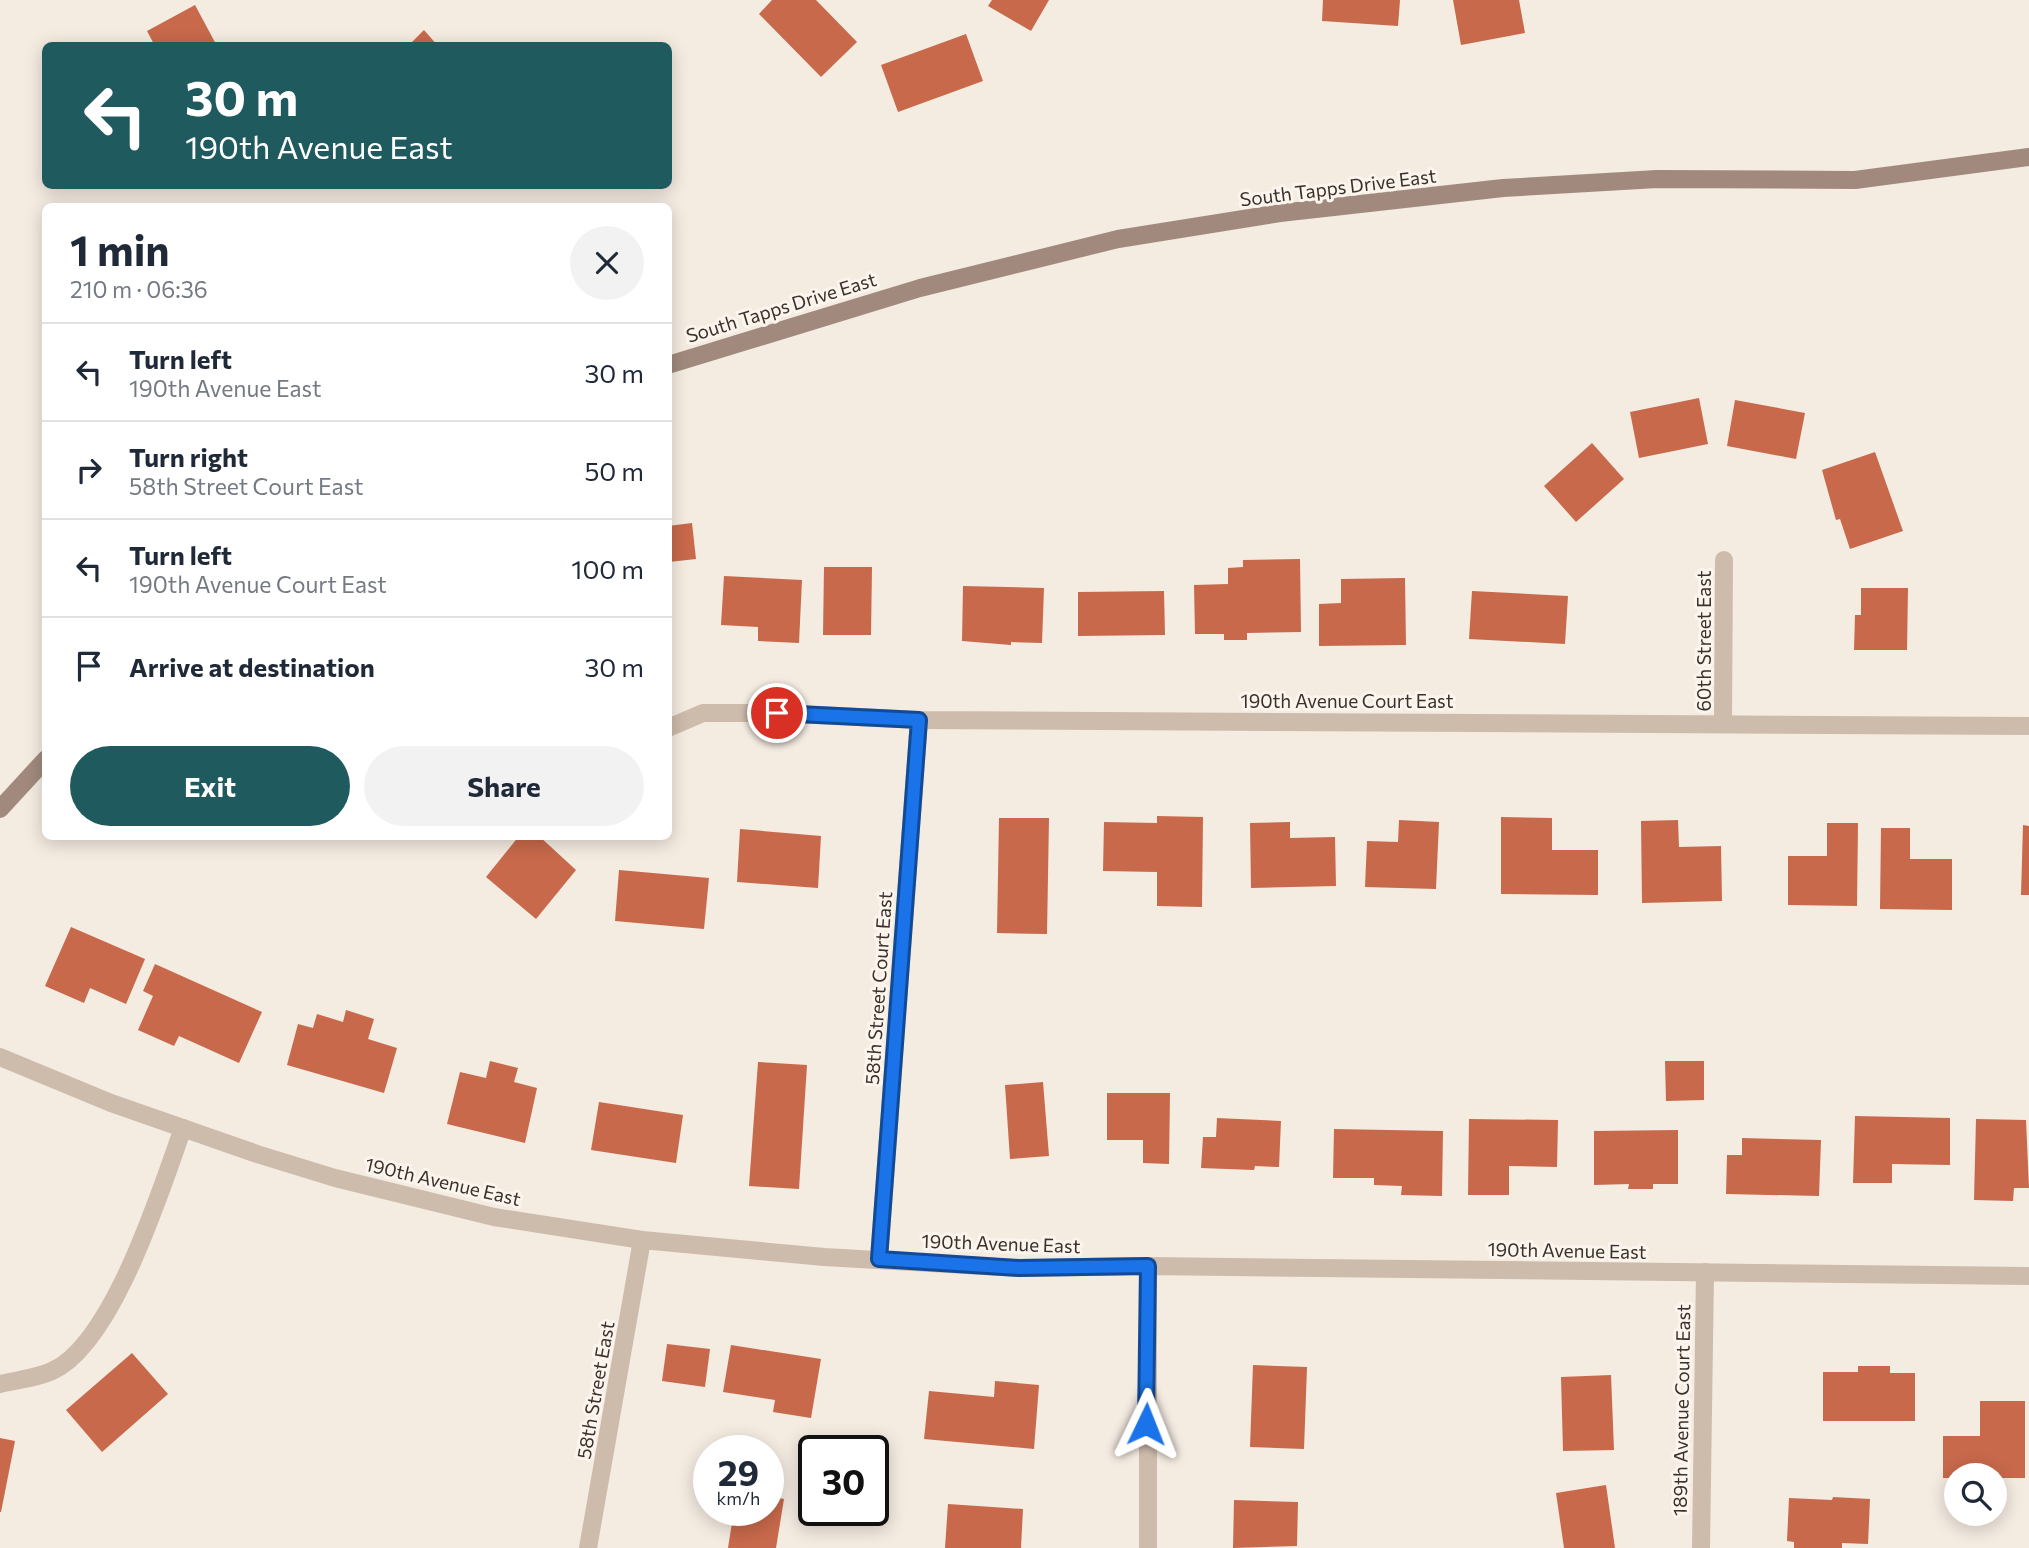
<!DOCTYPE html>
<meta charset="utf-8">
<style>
:root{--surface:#fff;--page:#f2f2f3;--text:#1f2937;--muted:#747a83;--line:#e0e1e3;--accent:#1f5a5e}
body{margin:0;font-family:Commissioner,sans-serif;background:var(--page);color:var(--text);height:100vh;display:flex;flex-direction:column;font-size:26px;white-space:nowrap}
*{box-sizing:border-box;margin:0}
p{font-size:23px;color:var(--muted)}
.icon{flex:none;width:38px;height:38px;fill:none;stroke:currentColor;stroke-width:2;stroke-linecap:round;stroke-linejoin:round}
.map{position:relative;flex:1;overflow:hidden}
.details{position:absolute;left:42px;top:203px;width:630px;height:637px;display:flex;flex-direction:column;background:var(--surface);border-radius:10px;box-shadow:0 4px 18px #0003}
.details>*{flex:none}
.hud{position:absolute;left:42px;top:42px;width:630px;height:147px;border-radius:10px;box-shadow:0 4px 18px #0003;background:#1f5a5e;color:#fff;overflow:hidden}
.fabs{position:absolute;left:1944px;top:1463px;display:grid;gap:14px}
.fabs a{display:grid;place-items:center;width:63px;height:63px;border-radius:50%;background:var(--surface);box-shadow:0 4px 18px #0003;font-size:35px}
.speed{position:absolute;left:693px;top:1435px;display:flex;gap:14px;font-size:35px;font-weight:700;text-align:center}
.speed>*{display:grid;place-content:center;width:91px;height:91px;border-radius:50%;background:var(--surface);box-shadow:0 4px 18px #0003;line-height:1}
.speed small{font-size:18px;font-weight:400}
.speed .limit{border:4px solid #111;border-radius:10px;background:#fff;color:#111}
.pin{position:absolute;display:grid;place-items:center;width:60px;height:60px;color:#fff;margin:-30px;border:4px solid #fff;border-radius:50%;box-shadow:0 2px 7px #0007}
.me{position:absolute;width:77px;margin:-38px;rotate:2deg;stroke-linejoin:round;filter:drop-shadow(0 0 5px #0008)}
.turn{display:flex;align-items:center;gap:24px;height:147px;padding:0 28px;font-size:32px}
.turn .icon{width:91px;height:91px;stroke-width:2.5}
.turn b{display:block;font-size:49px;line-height:60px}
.round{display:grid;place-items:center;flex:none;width:74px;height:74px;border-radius:37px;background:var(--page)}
.headline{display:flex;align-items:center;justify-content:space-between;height:119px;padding:0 28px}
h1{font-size:42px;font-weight:700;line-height:52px}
.cta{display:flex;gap:14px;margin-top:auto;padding:14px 28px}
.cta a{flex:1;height:80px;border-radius:42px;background:var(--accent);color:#fff;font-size:28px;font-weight:700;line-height:80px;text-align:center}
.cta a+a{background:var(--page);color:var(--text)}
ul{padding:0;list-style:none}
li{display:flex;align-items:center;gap:21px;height:98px;padding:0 28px;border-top:2px solid var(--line)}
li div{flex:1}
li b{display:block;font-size:26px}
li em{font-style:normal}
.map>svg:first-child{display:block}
.building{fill:#c8694b}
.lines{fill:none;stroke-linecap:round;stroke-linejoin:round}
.lane{stroke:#cdbbac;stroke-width:18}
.street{stroke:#cdbbac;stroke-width:18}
.secondary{stroke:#a18a7d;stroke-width:18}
.route-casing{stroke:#114b97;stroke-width:18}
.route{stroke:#1a73e8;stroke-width:12}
.labels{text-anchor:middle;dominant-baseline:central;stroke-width:6;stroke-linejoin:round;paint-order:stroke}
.street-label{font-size:19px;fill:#3b302b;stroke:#fbf5ee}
</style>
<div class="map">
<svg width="2029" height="1548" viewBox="0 0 2029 1548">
<rect width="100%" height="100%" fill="#f4ebe1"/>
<!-- building -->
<g class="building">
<path d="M 772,0 L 816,0 L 857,42 L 821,77 L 759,14 Z"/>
<path d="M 992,0 L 1049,0 L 1031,31 L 988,6 Z"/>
<path d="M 1323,0 L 1400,0 L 1398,26 L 1322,21 Z"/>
<path d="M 1453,0 L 1519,0 L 1525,33 L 1461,45 Z"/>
<path d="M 195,5 L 217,46 L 155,46 L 147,31 Z"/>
<path d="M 424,30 L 438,46 L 408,46 Z"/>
<path d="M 966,34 L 983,81 L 898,112 L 881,65 Z"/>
<path d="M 1699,398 L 1708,444 L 1639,458 L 1630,412 Z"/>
<path d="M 1735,400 L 1805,413 L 1796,459 L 1727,446 Z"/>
<path d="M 1592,443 L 1624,479 L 1576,522 L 1544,486 Z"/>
<path d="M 1875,452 L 1903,531 L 1850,549 L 1840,519 L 1836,520 L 1822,470 Z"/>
<path d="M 692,523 L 696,559 L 669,562 L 668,526 Z"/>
<path d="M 1300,559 L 1301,632 L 1247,633 L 1247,640 L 1224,640 L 1224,634 L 1195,634 L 1194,585 L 1228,584 L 1228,568 L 1243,567 L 1243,560 Z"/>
<path d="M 824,567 L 872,567 L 871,635 L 823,635 Z"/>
<path d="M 724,576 L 802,580 L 799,643 L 758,641 L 758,627 L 721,625 Z"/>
<path d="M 1405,578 L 1406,645 L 1319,646 L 1319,604 L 1341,603 L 1341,579 Z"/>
<path d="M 963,586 L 1044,588 L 1042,643 L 1011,642 L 1011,645 L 962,641 Z"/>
<path d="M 1861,588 L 1908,588 L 1907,650 L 1854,650 L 1855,615 L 1861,615 Z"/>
<path d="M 1164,591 L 1165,635 L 1078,636 L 1078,592 Z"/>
<path d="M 1472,591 L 1568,596 L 1565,644 L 1469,639 Z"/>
<path d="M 1157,816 L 1203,817 L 1202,907 L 1157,906 L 1157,872 L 1103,871 L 1104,822 L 1157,823 Z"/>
<path d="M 1501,817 L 1552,818 L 1552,850 L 1598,850 L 1598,895 L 1501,894 Z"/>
<path d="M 999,818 L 1049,818 L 1047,934 L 997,933 Z"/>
<path d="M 1399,820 L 1439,822 L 1436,889 L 1365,887 L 1367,841 L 1398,842 Z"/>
<path d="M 1678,820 L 1679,847 L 1721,846 L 1722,901 L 1642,903 L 1641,821 Z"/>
<path d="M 1290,822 L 1290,838 L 1335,837 L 1336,886 L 1251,888 L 1250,823 Z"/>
<path d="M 1827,823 L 1858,823 L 1857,906 L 1788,905 L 1788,856 L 1827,856 Z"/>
<path d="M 2023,825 L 2029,826 L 2029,895 L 2021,895 Z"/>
<path d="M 1881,828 L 1910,828 L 1910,859 L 1952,859 L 1952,910 L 1880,909 Z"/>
<path d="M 740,829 L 821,836 L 818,888 L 737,882 Z"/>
<path d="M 519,836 L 539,836 L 576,870 L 536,919 L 486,877 Z"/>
<path d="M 619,870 L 709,878 L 704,929 L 615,921 Z"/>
<path d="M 71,927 L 145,959 L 126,1004 L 90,988 L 84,1003 L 45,986 Z"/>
<path d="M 155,964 L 262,1012 L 239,1063 L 179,1036 L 174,1046 L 138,1030 L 153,996 L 143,991 Z"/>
<path d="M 346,1010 L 374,1019 L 368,1039 L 397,1048 L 384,1093 L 287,1065 L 298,1024 L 313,1028 L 317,1014 L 343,1022 Z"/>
<path d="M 490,1061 L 518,1068 L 514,1082 L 537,1088 L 525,1143 L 447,1124 L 460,1072 L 486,1078 Z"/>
<path d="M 1665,1061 L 1704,1061 L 1704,1100 L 1666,1101 Z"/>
<path d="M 758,1062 L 807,1065 L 799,1189 L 749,1186 Z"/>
<path d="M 1043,1082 L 1049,1156 L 1010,1159 L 1005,1085 Z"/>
<path d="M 1107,1093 L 1170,1093 L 1169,1164 L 1143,1163 L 1143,1140 L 1107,1140 Z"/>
<path d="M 599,1102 L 683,1115 L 676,1163 L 591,1150 Z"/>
<path d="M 1855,1116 L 1950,1118 L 1950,1165 L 1892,1164 L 1892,1183 L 1853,1183 Z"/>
<path d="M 1217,1118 L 1281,1121 L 1279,1167 L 1255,1166 L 1254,1170 L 1201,1168 L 1203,1137 L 1216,1137 Z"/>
<path d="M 1469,1119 L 1558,1120 L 1557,1167 L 1509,1166 L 1509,1195 L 1468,1195 Z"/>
<path d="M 1976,1119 L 2026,1120 L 2029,1188 L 2014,1188 L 2013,1201 L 1974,1200 Z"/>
<path d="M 1334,1129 L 1443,1131 L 1442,1196 L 1401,1195 L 1402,1186 L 1374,1185 L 1374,1178 L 1333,1178 Z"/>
<path d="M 1678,1130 L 1678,1184 L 1653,1184 L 1653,1189 L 1628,1189 L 1629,1184 L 1594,1185 L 1594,1131 Z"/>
<path d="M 1742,1138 L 1821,1140 L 1819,1196 L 1726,1194 L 1727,1155 L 1742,1155 Z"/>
<path d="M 667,1344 L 710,1349 L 705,1387 L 662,1381 Z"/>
<path d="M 731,1345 L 821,1359 L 811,1418 L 773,1412 L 775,1400 L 723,1392 Z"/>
<path d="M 132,1353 L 168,1394 L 102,1452 L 66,1410 Z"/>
<path d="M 1253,1365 L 1307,1367 L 1304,1449 L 1250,1447 Z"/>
<path d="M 1858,1366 L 1890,1366 L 1890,1373 L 1915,1373 L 1915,1421 L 1823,1421 L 1823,1372 L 1858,1372 Z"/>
<path d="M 1611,1375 L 1614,1450 L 1563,1451 L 1561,1377 Z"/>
<path d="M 995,1381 L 1039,1385 L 1034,1449 L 924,1439 L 929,1391 L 994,1397 Z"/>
<path d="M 1980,1401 L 2025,1401 L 2025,1478 L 1943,1478 L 1943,1436 L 1980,1436 Z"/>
<path d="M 0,1438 L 15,1441 L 1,1512 L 0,1512 Z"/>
<path d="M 1606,1485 L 1615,1548 L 1564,1548 L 1556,1493 Z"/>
<path d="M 768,1496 L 784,1499 L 776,1548 L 728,1548 L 734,1510 L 768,1510 Z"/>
<path d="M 1833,1497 L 1870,1499 L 1868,1544 L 1842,1543 L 1842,1548 L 1794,1548 L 1794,1542 L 1787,1541 L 1789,1498 L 1832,1500 Z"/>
<path d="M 1234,1500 L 1298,1502 L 1297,1546 L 1233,1548 Z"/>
<path d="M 948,1504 L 1023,1509 L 1021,1548 L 945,1548 Z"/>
</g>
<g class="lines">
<!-- lane -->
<path class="lane" d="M 0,1384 C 17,1380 37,1378 52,1371 C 113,1344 161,1189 183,1128"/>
<!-- street -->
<g class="street">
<path d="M 1723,722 L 1724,560"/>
<path d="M 668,728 L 703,713 L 777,713 L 919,720 L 2029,726"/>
<path d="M 0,1057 L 111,1103 L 257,1154 L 335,1178 L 494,1217 L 642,1240 L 824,1257 L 1019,1268 L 1148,1266 L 2029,1276"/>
<path d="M 879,1259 L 919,720"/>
<path d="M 588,1548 L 642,1240"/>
<path d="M 1148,1548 L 1148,1266"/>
<path d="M 1701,1548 L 1705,1272"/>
</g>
<!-- secondary -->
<g class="secondary">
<path d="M 668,365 L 920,288 L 1118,239 L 1280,213 L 1503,188 L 1657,179 L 1855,180 L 2029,157"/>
<path d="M 0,809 L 46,759"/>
</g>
</g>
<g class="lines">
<!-- route casing -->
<g class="route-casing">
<path id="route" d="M 777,713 L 919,720 L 879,1259 L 1019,1268 L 1148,1266 L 1146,1424"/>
</g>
<!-- route -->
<use href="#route" class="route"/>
</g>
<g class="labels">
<!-- street labels -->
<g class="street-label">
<text transform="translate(1338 187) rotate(-7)">South Tapps Drive East</text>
<text transform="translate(781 307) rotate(-17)">South Tapps Drive East</text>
<text transform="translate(1703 641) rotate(-90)">60th Street East</text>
<text x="1347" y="700">190th Avenue Court East</text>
<text transform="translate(878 988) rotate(-86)">58th Street Court East</text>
<text transform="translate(443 1181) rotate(13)">190th Avenue East</text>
<text transform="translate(1001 1243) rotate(2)">190th Avenue East</text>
<text transform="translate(1567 1250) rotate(1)">190th Avenue East</text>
<text transform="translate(595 1390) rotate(-80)">58th Street East</text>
<text transform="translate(1681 1410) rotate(-89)">189th Avenue Court East</text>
</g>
</g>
</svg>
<div class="fabs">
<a><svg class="icon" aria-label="search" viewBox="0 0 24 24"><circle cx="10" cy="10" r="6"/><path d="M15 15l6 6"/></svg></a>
</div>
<div class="speed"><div>29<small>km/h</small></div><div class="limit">30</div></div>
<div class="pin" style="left:777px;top:713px;background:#d93025"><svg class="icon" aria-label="arrive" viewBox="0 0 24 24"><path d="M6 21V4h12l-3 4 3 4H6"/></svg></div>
<svg class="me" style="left:1146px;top:1424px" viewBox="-20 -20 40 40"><path d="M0-17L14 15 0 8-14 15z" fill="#1a73e8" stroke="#fff" stroke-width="4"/></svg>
<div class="hud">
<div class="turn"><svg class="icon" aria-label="left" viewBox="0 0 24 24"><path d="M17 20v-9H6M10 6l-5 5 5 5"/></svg><div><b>30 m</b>190th Avenue East</div></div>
</div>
<section class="details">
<div class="headline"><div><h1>1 min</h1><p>210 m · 06:36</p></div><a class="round"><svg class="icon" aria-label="close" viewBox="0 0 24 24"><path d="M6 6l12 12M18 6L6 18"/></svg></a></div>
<ul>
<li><svg class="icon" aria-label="left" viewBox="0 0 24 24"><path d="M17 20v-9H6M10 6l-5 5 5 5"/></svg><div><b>Turn left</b><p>190th Avenue East</p></div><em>30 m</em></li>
<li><svg class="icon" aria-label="right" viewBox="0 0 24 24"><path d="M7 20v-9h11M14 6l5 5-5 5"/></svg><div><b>Turn right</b><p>58th Street Court East</p></div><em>50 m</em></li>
<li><svg class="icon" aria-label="left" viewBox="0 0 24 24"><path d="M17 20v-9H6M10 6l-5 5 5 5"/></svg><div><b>Turn left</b><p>190th Avenue Court East</p></div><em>100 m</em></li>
<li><svg class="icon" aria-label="arrive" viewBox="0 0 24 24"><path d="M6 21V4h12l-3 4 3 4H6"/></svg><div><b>Arrive at destination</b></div><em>30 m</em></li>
</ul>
<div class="cta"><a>Exit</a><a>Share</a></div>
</section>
</div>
